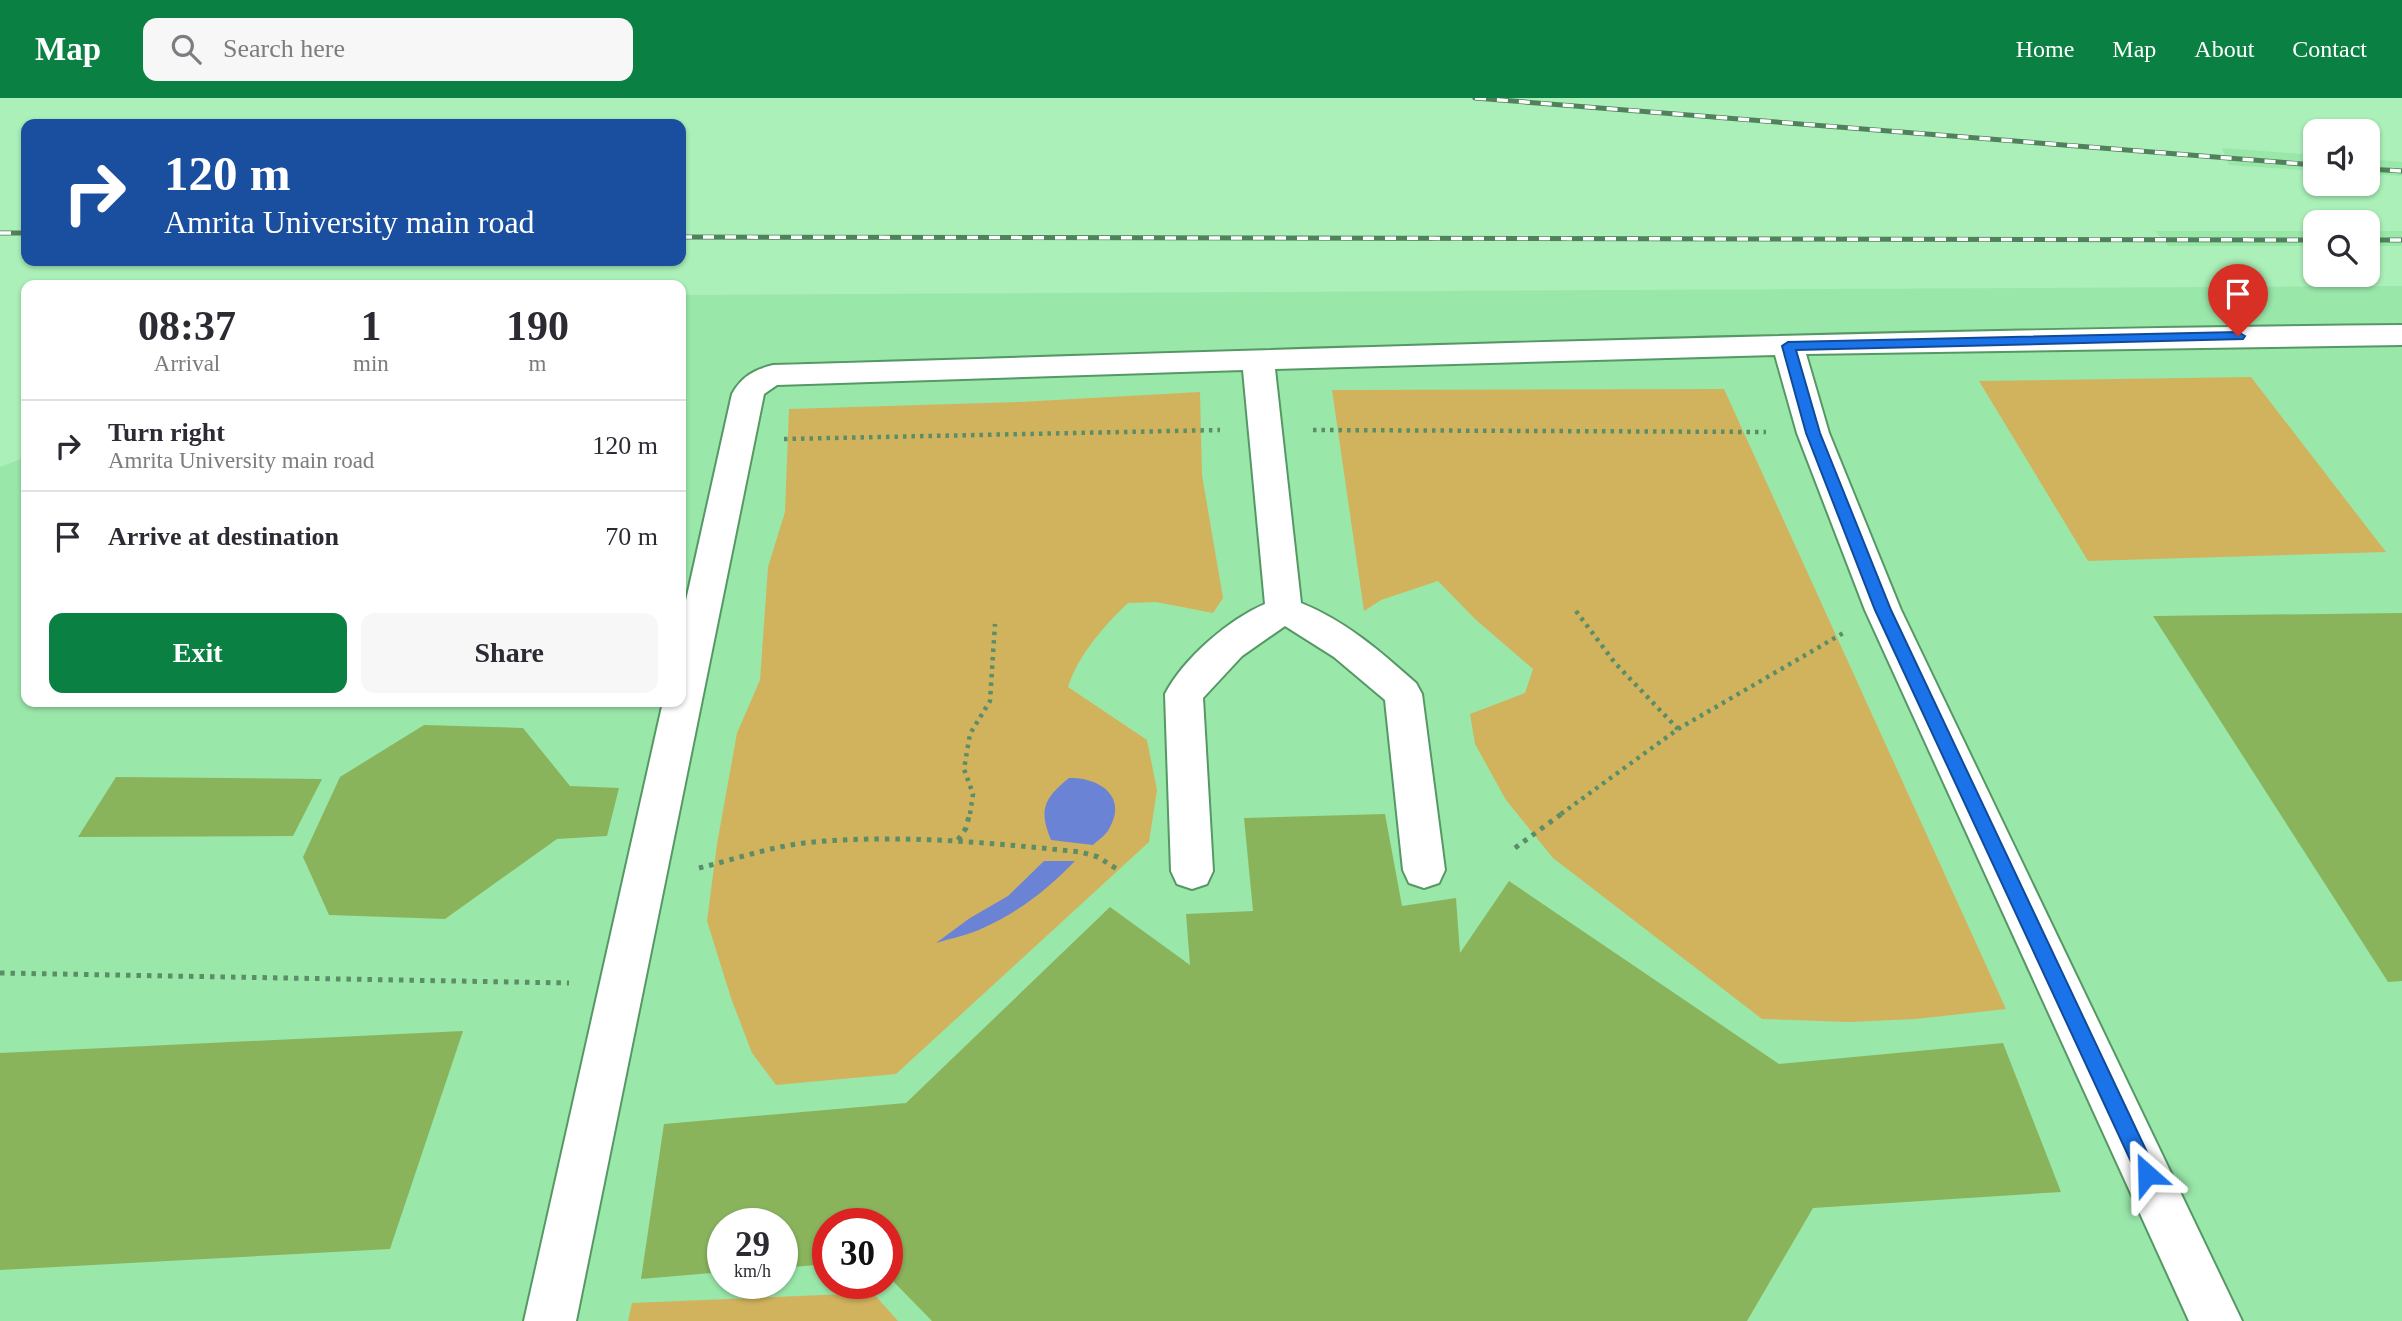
<!DOCTYPE html>
<style>
:root{--surface:#fff;--page:#f7f7f7;--text:#2b2b33;--muted:#7c7c81;--line:#e1e1e2;--accent:#0b8043}
body{margin:0;font-family:"Times New Roman",serif;background:var(--page);color:var(--text);height:100vh;display:flex;flex-direction:column;font-size:26px;white-space:nowrap}
*{box-sizing:border-box;margin:0}
p{font-size:23px;color:var(--muted)}
.icon{flex:none;width:38px;height:38px;fill:none;stroke:currentColor;stroke-width:2;stroke-linecap:round;stroke-linejoin:round}
.map{position:relative;flex:1;overflow:hidden}
.panel{position:absolute;left:21px;top:182px;width:665px;height:427px;display:flex;flex-direction:column;background:var(--surface);border-radius:14px;box-shadow:0 2px 5px #0004}
.panel>*{flex:none}
.guide{position:absolute;left:21px;top:21px;width:665px;height:147px;border-radius:14px;box-shadow:0 2px 5px #0004;background:#1a4fa0;color:#fff;overflow:hidden}
.tools{position:absolute;left:2303px;top:21px;display:grid;gap:14px}
.tools a{display:grid;place-items:center;width:77px;height:77px;border-radius:14px;background:var(--surface);box-shadow:0 2px 5px #0004;font-size:35px}
.speed{position:absolute;left:707px;top:1110px;display:flex;gap:14px;font-size:35px;font-weight:700;text-align:center}
.speed>*{display:grid;place-content:center;width:91px;height:91px;border-radius:50%;background:var(--surface);box-shadow:0 2px 5px #0004;line-height:1}
.speed small{font-size:18px;font-weight:400}
.speed .limit{border:10px solid #d22;background:#fff;color:#111}
.pin{position:absolute;display:grid;place-items:center;width:60px;height:60px;color:#fff;margin:-72px -30px;border-radius:50% 50% 50% 0;rotate:-45deg;box-shadow:0 0 7px #0007}
.pin .icon{rotate:45deg}
.me{position:absolute;width:77px;margin:-38px;rotate:335deg;stroke-linejoin:round;filter:drop-shadow(0 0 5px #0008)}
.turn{display:flex;align-items:center;gap:24px;height:147px;padding:0 28px;font-size:32px}
.turn .icon{width:91px;height:91px;stroke-width:2.5}
.turn b{display:block;font-size:49px;line-height:60px}
.eta{display:flex;justify-content:space-evenly;align-items:center;height:119px;text-align:center}
.eta b{font-size:42px;font-weight:800;line-height:49px}
.primary-button{display:flex;gap:14px;margin-top:auto;padding:14px 28px}
.primary-button a{flex:1;height:80px;border-radius:14px;background:var(--accent);color:#fff;font-size:28px;font-weight:800;line-height:80px;text-align:center}
.primary-button a+a{background:var(--page);color:var(--text)}
ul{padding:0;list-style:none}
li{display:flex;align-items:center;gap:21px;height:91px;padding:0 28px;border-top:2px solid var(--line)}
li div{flex:1}
li b{display:block;font-size:26px}
li em{font-style:normal}
header{display:flex;align-items:center;gap:42px;box-sizing:border-box;height:98px;padding:0 35px;background:var(--accent);color:#fff}
header strong{font-size:33px}
nav{display:flex;gap:38px;margin-inline-start:auto;font-size:24px}
.search{width:490px;height:63px;background:var(--page);display:flex;align-items:center;gap:18px;box-sizing:border-box;padding:0 24px;border-radius:14px;color:var(--muted);font-size:26px}
.map>svg:first-child{display:block}
.built{fill:#9ae7aa;fill-rule:evenodd}
.green{fill:#d1b35e}
.water{fill:#6b83d4}
.building{fill:#8ab45c}
.lines{fill:none;stroke-linecap:round;stroke-linejoin:round}
.minor-casing{stroke:#559865;stroke-width:4}
.path-far1{stroke:#5b8d66;stroke-width:4.5;stroke-dasharray:3.5 5;stroke-linecap:butt}
.path{stroke:#5b8d66;stroke-width:5;stroke-dasharray:4.5 6;stroke-linecap:butt}
.minor{fill:#fff;fill-rule:evenodd}
.rail-casing{stroke:#51805c;stroke-width:5}
.rail{stroke:#fdfdfd;stroke-width:3.5;stroke-dasharray:11;stroke-linecap:butt}
.route{fill:#1a73e8;stroke:#114b97;stroke-width:2}
</style>
<header>
<strong>Map</strong>
<div class="search"><svg class="icon" aria-label="search" viewBox="0 0 24 24"><circle cx="10" cy="10" r="6"/><path d="M15 15l6 6"/></svg>Search here</div>
<nav><a>Home</a><a>Map</a><a>About</a><a>Contact</a></nav>
</header>
<div class="map">
<svg width="2402" height="1223" viewBox="0 0 2402 1223">
<rect width="100%" height="100%" fill="#aaf0b8"/>
<!-- built -->
<g class="built">
<path d="M 2222,50 L 2315,57 L 2315,73 L 2229,67 Z"/>
<path d="M 2368,61 L 2402,64 L 2402,78 L 2368,76 Z"/>
<path d="M 2155,133 L 2315,133 L 2315,148 L 2168,148 Z"/>
<rect x="2368" y="133" width="34" height="15"/>
<path d="M 2402,188 L 2402,1223 L 0,1223 L 0,369 L 26,359 L 26,604 L 681,604 L 681,197 ZM 723,1125 L 782,1125 L 782,1185 L 723,1185 ZM 828,1125 L 887,1125 L 887,1185 L 828,1185 Z"/>
</g>
<!-- green -->
<g class="green">
<path d="M 2251,279 L 2386,454 L 2088,463 L 1979,283 Z"/>
<path d="M 1724,291 L 2006,911 L 1916,921 L 1849,924 L 1762,921 L 1553,760 L 1506,702 L 1475,646 L 1470,616 L 1525,595 L 1533,571 L 1475,521 L 1438,483 L 1381,502 L 1364,513 L 1332,292 Z"/>
<path d="M 1200,294 L 1202,377 L 1223,500 L 1213,515 L 1156,504 L 1128,505 C 1103,529 1079,556 1068,589 L 1147,642 L 1157,692 L 1149,744 L 896,976 L 776,987 L 752,955 L 731,900 L 707,823 L 717,746 L 737,635 L 760,582 L 768,469 L 785,414 L 789,311 L 1019,304 Z"/>
<path d="M 873,1195 L 898,1223 L 628,1223 L 632,1205 Z"/>
</g>
<!-- water -->
<g class="water">
<path d="M 1069,680 C 1098,679 1129,698 1109,731 C 1106,737 1098,742 1093,747 L 1051,742 C 1039,712 1043,701 1069,680 Z"/>
<path d="M 1044,763 L 1075,763 C 1049,790 1018,815 983,830 C 969,837 952,840 936,845 L 970,820 L 1008,798 Z"/>
</g>
<!-- building -->
<g class="building">
<path d="M 2402,515 L 2402,883 L 2388,884 L 2153,518 Z"/>
<path d="M 424,627 L 523,630 L 570,688 L 619,690 L 607,738 L 557,741 L 445,821 L 329,817 L 303,759 L 340,679 Z"/>
<path d="M 116,679 L 322,681 L 293,738 L 78,739 Z"/>
<path d="M 1385,716 L 1402,808 L 1456,800 L 1460,855 L 1509,783 L 1779,966 L 2003,945 L 2061,1094 L 1813,1110 L 1747,1223 L 932,1223 L 887,1177 L 887,1125 L 828,1125 L 828,1166 L 782,1170 L 782,1125 L 723,1125 L 723,1174 L 641,1181 L 664,1026 L 906,1005 L 1110,809 L 1190,867 L 1186,816 L 1253,813 L 1244,720 Z"/>
<path d="M 463,933 L 390,1151 L 0,1172 L 0,955 Z"/>
</g>
<g class="lines">
<!-- minor casing -->
<g class="minor-casing">
<path id="minor" d="M 2402,227 L 2402,247 L 1806,256 L 1829,335 L 1901,512 L 2242,1223 L 2189,1223 L 1865,512 L 1797,335 L 1775,257 L 1275,271 L 1301,505 C 1346,523 1381,554 1416,585 L 1422,596 L 1445,772 L 1439,785 L 1424,790 L 1409,785 L 1403,772 L 1385,602 L 1334,559 L 1285,528 L 1242,558 L 1203,600 L 1213,773 L 1207,786 L 1192,791 L 1177,786 L 1171,773 L 1165,596 C 1183,561 1229,521 1265,506 L 1243,272 L 777,287 L 764,296 L 576,1223 L 524,1223 L 663,604 L 681,604 L 681,525 L 732,296 C 742,278 754,272 773,267 C 1316,251 1859,232 2402,227 Z"/>
</g>
<!-- path-far1 -->
<g class="path-far1">
<path d="M 1313,332 L 1766,334"/>
<path d="M 784,341 L 1220,332"/>
<path d="M 1576,513 L 1615,565 L 1678,631"/>
<path d="M 970,716 L 973,696 L 964,671 L 970,636 L 990,603 L 995,526"/>
<path d="M 1561,716 L 1678,631 L 1845,534"/>
</g>
<!-- path -->
<g class="path">
<path d="M 958,742 L 966,730 L 970,714"/>
<path d="M 1515,750 L 1564,714"/>
<path d="M 699,770 C 736,761 776,747 814,744 C 904,736 992,745 1081,754 L 1098,759 L 1117,771"/>
<path d="M 0,875 L 569,885"/>
</g>
<!-- minor -->
<use href="#minor" class="minor"/>
<!-- rail casing -->
<g class="rail-casing">
<g id="rail">
<path d="M 1475,0 L 2315,67"/>
<path d="M 2368,71 L 2402,73"/>
<path d="M 0,135 L 26,135"/>
<path d="M 681,139 L 2315,142"/>
<path d="M 2368,142 L 2402,142"/>
</g>
</g>
<!-- rail -->
<use href="#rail" class="rail"/>
</g>
<!-- route -->
<path class="route" d="M 2238,234 L 2245,238 L 2243,241 L 1796,252 L 1820,335 L 1891,512 L 2154,1069 L 2157,1076 L 2154,1083 L 2147,1086 L 2140,1083 L 1875,512 L 1806,335 L 1782,248 L 1788,244 Z"/>
</svg>
<div class="tools">
<a><svg class="icon" aria-label="sound" viewBox="0 0 24 24"><path d="M4 9h4l5-4v14l-5-4H4zM17 9q2 3 0 6"/></svg></a>
<a><svg class="icon" aria-label="search" viewBox="0 0 24 24"><circle cx="10" cy="10" r="6"/><path d="M15 15l6 6"/></svg></a>
</div>
<div class="speed"><div>29<small>km/h</small></div><div class="limit">30</div></div>
<div class="pin" style="left:2238px;top:238px;background:#d93025"><svg class="icon" aria-label="arrive" viewBox="0 0 24 24"><path d="M6 21V4h12l-3 4 3 4H6"/></svg></div>
<svg class="me" style="left:2147px;top:1076px" viewBox="-20 -20 40 40"><path d="M0-17L14 15 0 8-14 15z" fill="#1a73e8" stroke="#fff" stroke-width="4"/></svg>
<div class="guide">
<div class="turn"><svg class="icon" aria-label="right" viewBox="0 0 24 24"><path d="M7 20v-9h11M14 6l5 5-5 5"/></svg><div><b>120 m</b>Amrita University main road</div></div>
</div>
<section class="panel">
<div class="eta">
<div><b>08:37</b><p>Arrival</p></div>
<div><b>1</b><p>min</p></div>
<div><b>190</b><p>m</p></div>
</div>
<ul>
<li><svg class="icon" aria-label="right" viewBox="0 0 24 24"><path d="M7 20v-9h11M14 6l5 5-5 5"/></svg><div><b>Turn right</b><p>Amrita University main road</p></div><em>120 m</em></li>
<li><svg class="icon" aria-label="arrive" viewBox="0 0 24 24"><path d="M6 21V4h12l-3 4 3 4H6"/></svg><div><b>Arrive at destination</b></div><em>70 m</em></li>
</ul>
<div class="primary-button"><a>Exit</a><a>Share</a></div>
</section>
</div>
